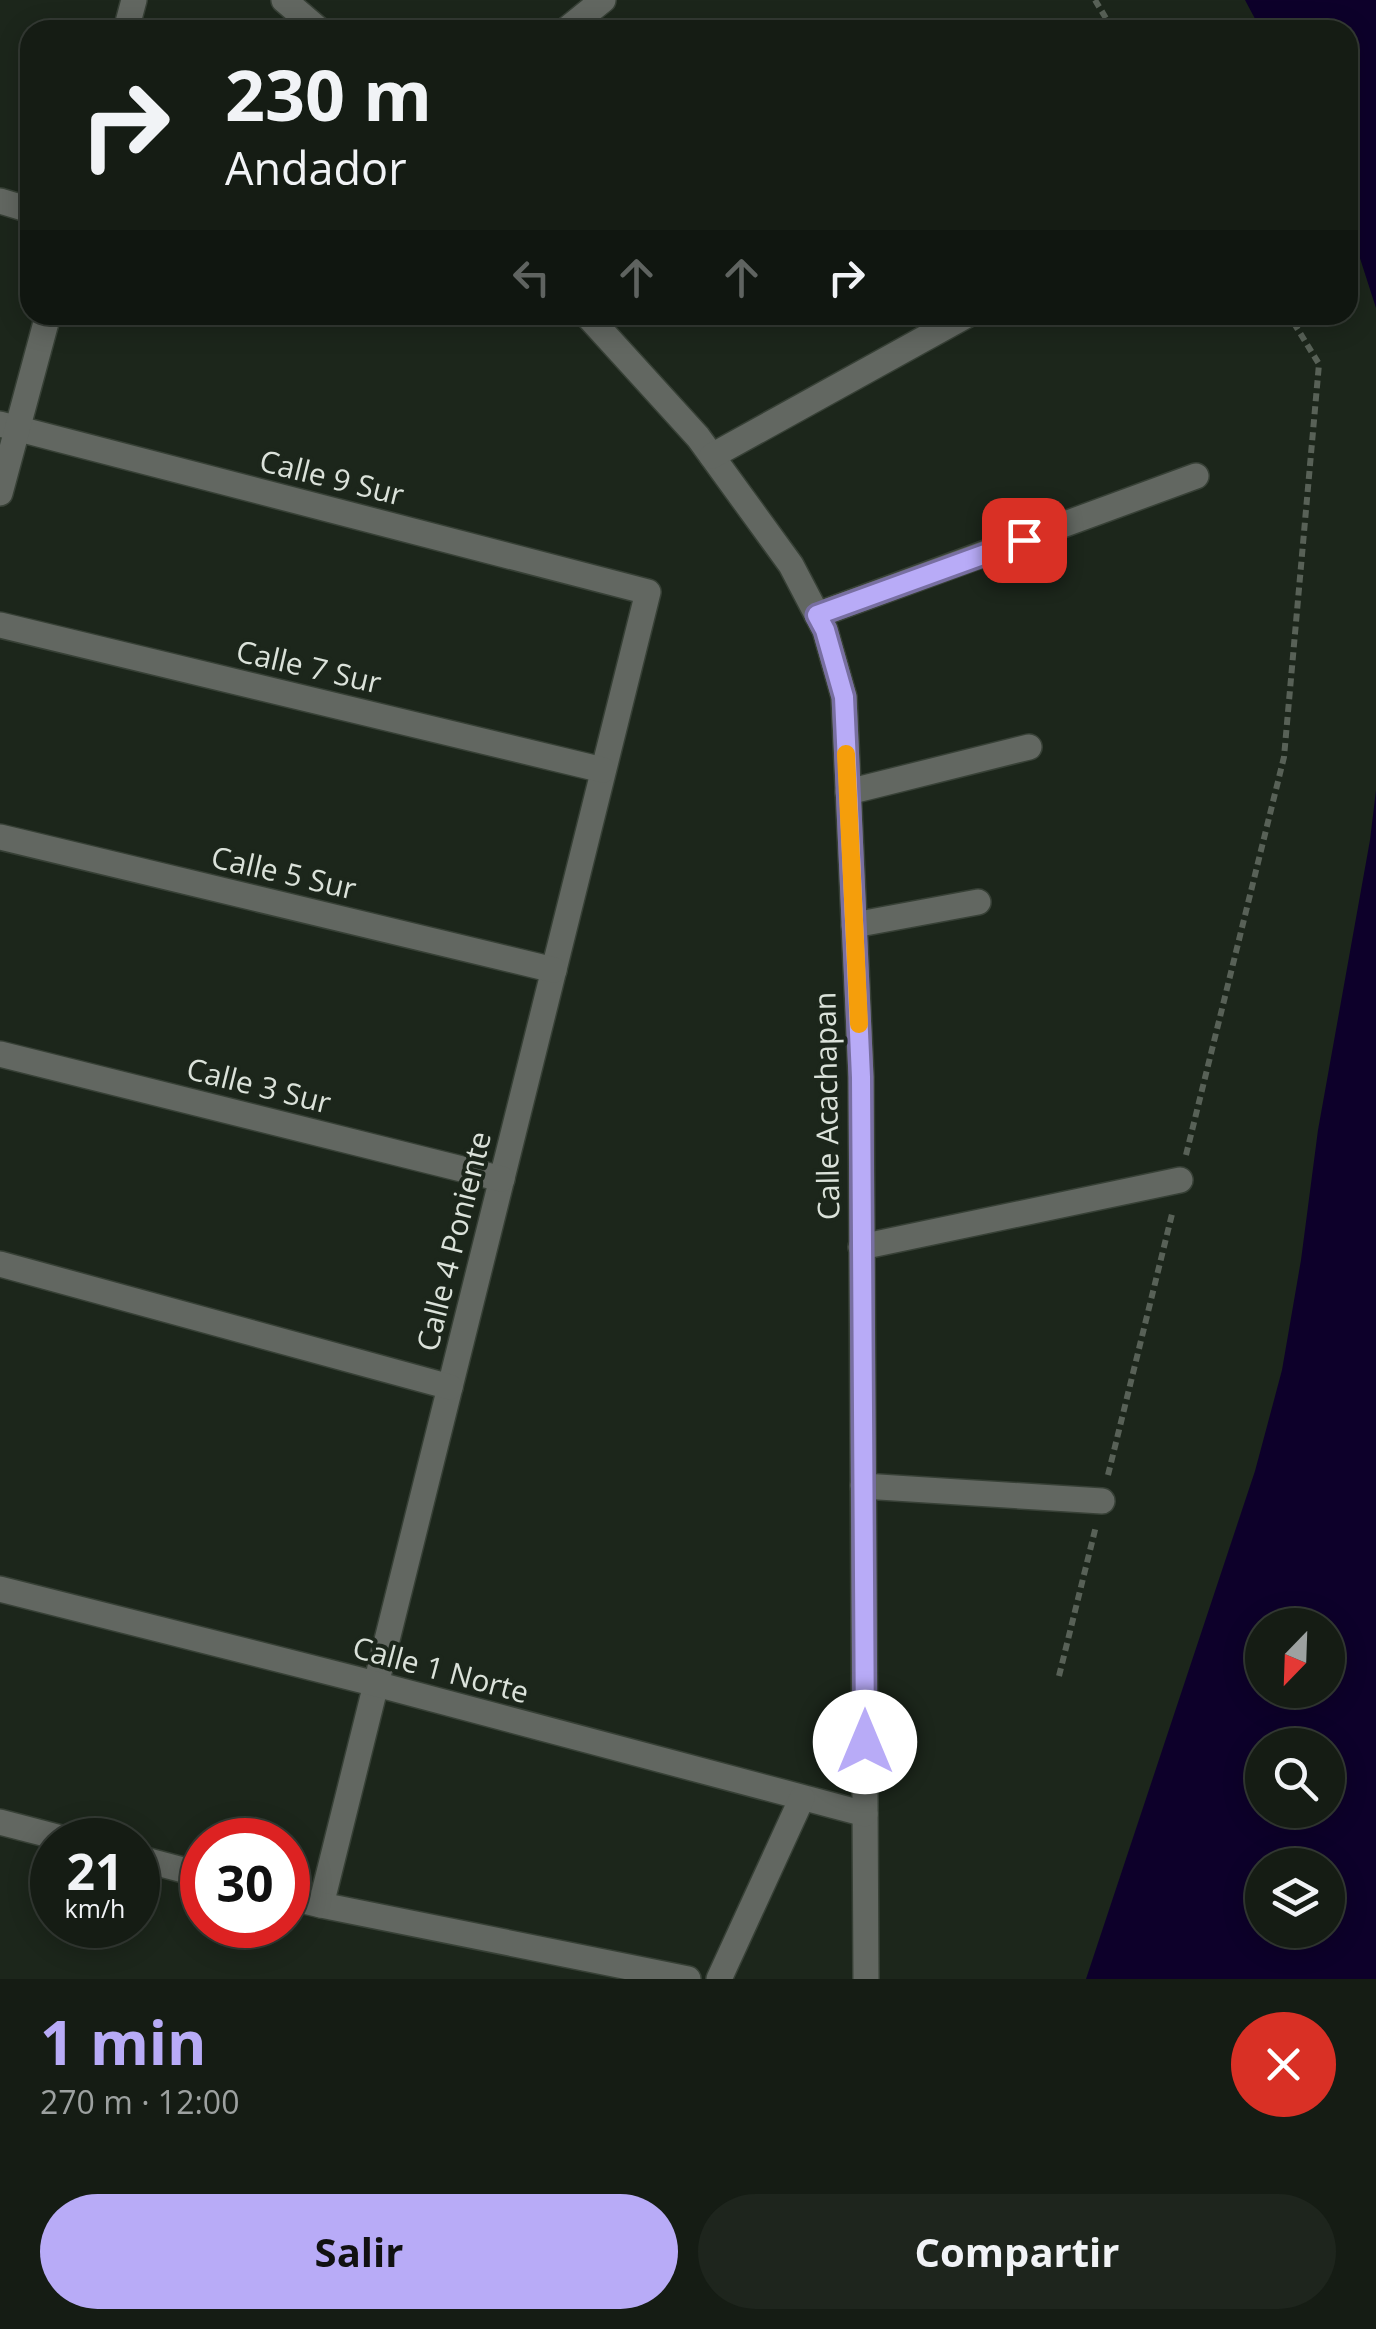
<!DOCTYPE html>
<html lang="es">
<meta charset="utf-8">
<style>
:root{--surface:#151c14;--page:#1e251d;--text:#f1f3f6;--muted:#9da1a0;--line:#343a34;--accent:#b8abf7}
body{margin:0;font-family:"Open Sans",sans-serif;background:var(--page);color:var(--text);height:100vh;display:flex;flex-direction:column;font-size:38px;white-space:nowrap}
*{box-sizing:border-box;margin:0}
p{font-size:32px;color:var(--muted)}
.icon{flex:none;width:55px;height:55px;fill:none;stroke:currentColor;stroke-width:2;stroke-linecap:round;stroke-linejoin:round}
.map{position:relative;height:1979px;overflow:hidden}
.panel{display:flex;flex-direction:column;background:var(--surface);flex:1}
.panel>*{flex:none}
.guide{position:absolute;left:20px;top:20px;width:1338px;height:305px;border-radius:30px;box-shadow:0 5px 25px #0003,0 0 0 2px var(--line);background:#151c14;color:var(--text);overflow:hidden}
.needle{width:65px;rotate:203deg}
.controls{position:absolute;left:1245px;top:1608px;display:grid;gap:20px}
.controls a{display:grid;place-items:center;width:100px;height:100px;border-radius:50%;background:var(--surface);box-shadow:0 5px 25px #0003,0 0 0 2px var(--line);font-size:50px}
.speed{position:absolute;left:30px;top:1818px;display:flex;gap:20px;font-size:50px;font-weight:700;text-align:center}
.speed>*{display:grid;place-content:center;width:130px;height:130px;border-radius:50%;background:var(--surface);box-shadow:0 5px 25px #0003,0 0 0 2px var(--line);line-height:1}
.speed small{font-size:25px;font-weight:400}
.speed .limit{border:15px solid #d22;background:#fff;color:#111}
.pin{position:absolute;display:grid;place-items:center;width:85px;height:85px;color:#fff;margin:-42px;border-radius:20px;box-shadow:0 5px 15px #0006}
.me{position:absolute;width:110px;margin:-55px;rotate:0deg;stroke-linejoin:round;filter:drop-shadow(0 0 8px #0008)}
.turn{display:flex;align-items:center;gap:35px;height:210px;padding:0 40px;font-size:45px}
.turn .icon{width:130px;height:130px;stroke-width:2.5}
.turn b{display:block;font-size:70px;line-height:85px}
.lanes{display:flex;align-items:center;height:95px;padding:0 40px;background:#0003;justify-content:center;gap:50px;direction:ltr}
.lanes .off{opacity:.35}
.round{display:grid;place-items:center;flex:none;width:105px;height:105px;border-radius:52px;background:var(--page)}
.overview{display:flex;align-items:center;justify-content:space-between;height:170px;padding:0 40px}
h1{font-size:60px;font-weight:700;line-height:75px;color:var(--accent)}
.cta{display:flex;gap:20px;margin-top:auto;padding:20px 40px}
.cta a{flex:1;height:115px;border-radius:60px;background:var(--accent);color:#111;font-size:40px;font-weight:700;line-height:115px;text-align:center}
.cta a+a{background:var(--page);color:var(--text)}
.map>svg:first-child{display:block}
.water{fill:#0d002a;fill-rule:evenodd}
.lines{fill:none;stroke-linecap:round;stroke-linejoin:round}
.street-casing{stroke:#374036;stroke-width:28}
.path{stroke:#586157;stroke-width:6;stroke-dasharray:8 5;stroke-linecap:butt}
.street{stroke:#626761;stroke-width:25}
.route-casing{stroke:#786fa1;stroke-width:25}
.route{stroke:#b8abf7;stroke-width:18}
.slow{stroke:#f59e0b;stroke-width:18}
.labels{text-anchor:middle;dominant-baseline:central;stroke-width:8;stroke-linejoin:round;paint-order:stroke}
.street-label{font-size:30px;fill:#dbe2da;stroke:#1c261b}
</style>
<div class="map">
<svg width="1376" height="1979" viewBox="0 0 1376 1979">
<rect width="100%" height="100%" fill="#1c261b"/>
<!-- water -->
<g class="water">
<path d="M 1245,0 L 1376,0 L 1376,308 L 1348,221 L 1348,30 L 1261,30 Z"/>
<path d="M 1376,790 L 1376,1979 L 1086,1979 L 1255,1471 L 1282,1370 L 1301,1260 L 1318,1130 L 1370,840 ZM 1262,1625 L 1328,1625 L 1328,1690 L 1262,1690 ZM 1262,1745 L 1328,1745 L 1328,1810 L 1262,1810 ZM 1262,1865 L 1328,1865 L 1328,1930 L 1262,1930 Z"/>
</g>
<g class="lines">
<!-- street casing -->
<g class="street-casing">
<g id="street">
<path d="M 284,0 L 319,30"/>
<path d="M 126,30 L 134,0"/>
<path d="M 566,30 L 603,0"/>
<path d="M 0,201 L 30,210"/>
<path d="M 587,315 L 698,437 L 791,565 L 825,630 L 844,697 L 861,1077 L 866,1979"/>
<path d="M 0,424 L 648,592 L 321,1905"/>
<path d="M 712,456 L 967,315"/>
<path d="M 0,493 L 48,315"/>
<path d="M 817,615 L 1196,476"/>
<path d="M 0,625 L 603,770"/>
<path d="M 848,792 L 1029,747"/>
<path d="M 0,837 L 554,970"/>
<path d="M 854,925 L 978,902"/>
<path d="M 0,1054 L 502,1179"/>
<path d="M 861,1247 L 1180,1180"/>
<path d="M 0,1264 L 450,1387"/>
<path d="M 863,1486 L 1102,1501"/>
<path d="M 0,1589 L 376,1684 L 865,1814"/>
<path d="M 0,1822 L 69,1840"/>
<path d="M 138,1858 L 202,1875"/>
<path d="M 288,1897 L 321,1905 L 688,1979"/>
<path d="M 719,1979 L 802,1798"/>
</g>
</g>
<!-- path -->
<g class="path">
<path d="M 1095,0 L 1113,30"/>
<path d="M 1186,1155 L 1284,757 L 1319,364 L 1289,315"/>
<path d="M 1108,1475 L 1173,1210"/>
<path d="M 1059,1676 L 1096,1526"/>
</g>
<!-- street -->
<use href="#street" class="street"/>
</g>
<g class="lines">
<!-- route casing -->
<g class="route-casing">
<path id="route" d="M 865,1742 L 861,1077 L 844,697 L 825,630 L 817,615 L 1024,540"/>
</g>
<!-- route -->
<use href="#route" class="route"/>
<!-- slow -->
<path class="slow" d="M 846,754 L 859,1024"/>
</g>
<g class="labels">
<!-- street labels -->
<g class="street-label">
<text transform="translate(332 477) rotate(14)">Calle 9 Sur</text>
<text transform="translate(309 666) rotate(13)">Calle 7 Sur</text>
<text transform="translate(284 872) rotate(13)">Calle 5 Sur</text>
<text transform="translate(259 1085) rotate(14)">Calle 3 Sur</text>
<text transform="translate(826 1106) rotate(-91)">Calle Acachapan</text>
<text transform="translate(453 1241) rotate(-76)">Calle 4 Poniente</text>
<text transform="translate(441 1669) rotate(15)">Calle 1 Norte</text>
</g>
</g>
</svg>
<div class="controls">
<a><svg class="needle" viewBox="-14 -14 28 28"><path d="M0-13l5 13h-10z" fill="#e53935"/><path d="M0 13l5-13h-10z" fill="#9da1a0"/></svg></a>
<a><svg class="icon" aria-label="search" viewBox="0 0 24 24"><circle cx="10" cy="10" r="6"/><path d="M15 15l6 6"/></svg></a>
<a><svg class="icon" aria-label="layers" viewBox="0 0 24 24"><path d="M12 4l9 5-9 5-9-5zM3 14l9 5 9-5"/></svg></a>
</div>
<div class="speed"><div>21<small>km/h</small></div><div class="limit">30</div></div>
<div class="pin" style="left:1024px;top:540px;background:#d93025"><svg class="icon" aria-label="arrive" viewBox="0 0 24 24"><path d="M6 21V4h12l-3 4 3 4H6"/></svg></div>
<svg class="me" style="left:865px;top:1742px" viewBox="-20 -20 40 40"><circle r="19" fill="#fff"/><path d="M0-13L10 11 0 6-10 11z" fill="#b8abf7"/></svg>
<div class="guide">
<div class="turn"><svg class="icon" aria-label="right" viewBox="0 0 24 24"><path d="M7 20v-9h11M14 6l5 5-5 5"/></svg><div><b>230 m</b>Andador</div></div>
<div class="lanes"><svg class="icon off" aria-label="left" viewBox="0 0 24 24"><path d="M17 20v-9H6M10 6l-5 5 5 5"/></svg><svg class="icon off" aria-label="ahead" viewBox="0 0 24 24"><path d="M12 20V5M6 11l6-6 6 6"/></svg><svg class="icon off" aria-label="ahead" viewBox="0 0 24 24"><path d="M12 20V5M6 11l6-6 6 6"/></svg><svg class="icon" aria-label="right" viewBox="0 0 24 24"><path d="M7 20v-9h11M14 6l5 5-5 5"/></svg></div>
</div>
</div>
<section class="panel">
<div class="overview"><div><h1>1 min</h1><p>270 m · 12:00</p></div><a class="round" style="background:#d93025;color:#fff"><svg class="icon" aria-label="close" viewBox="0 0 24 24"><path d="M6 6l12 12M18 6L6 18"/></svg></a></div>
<div class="cta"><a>Salir</a><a>Compartir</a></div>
</section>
